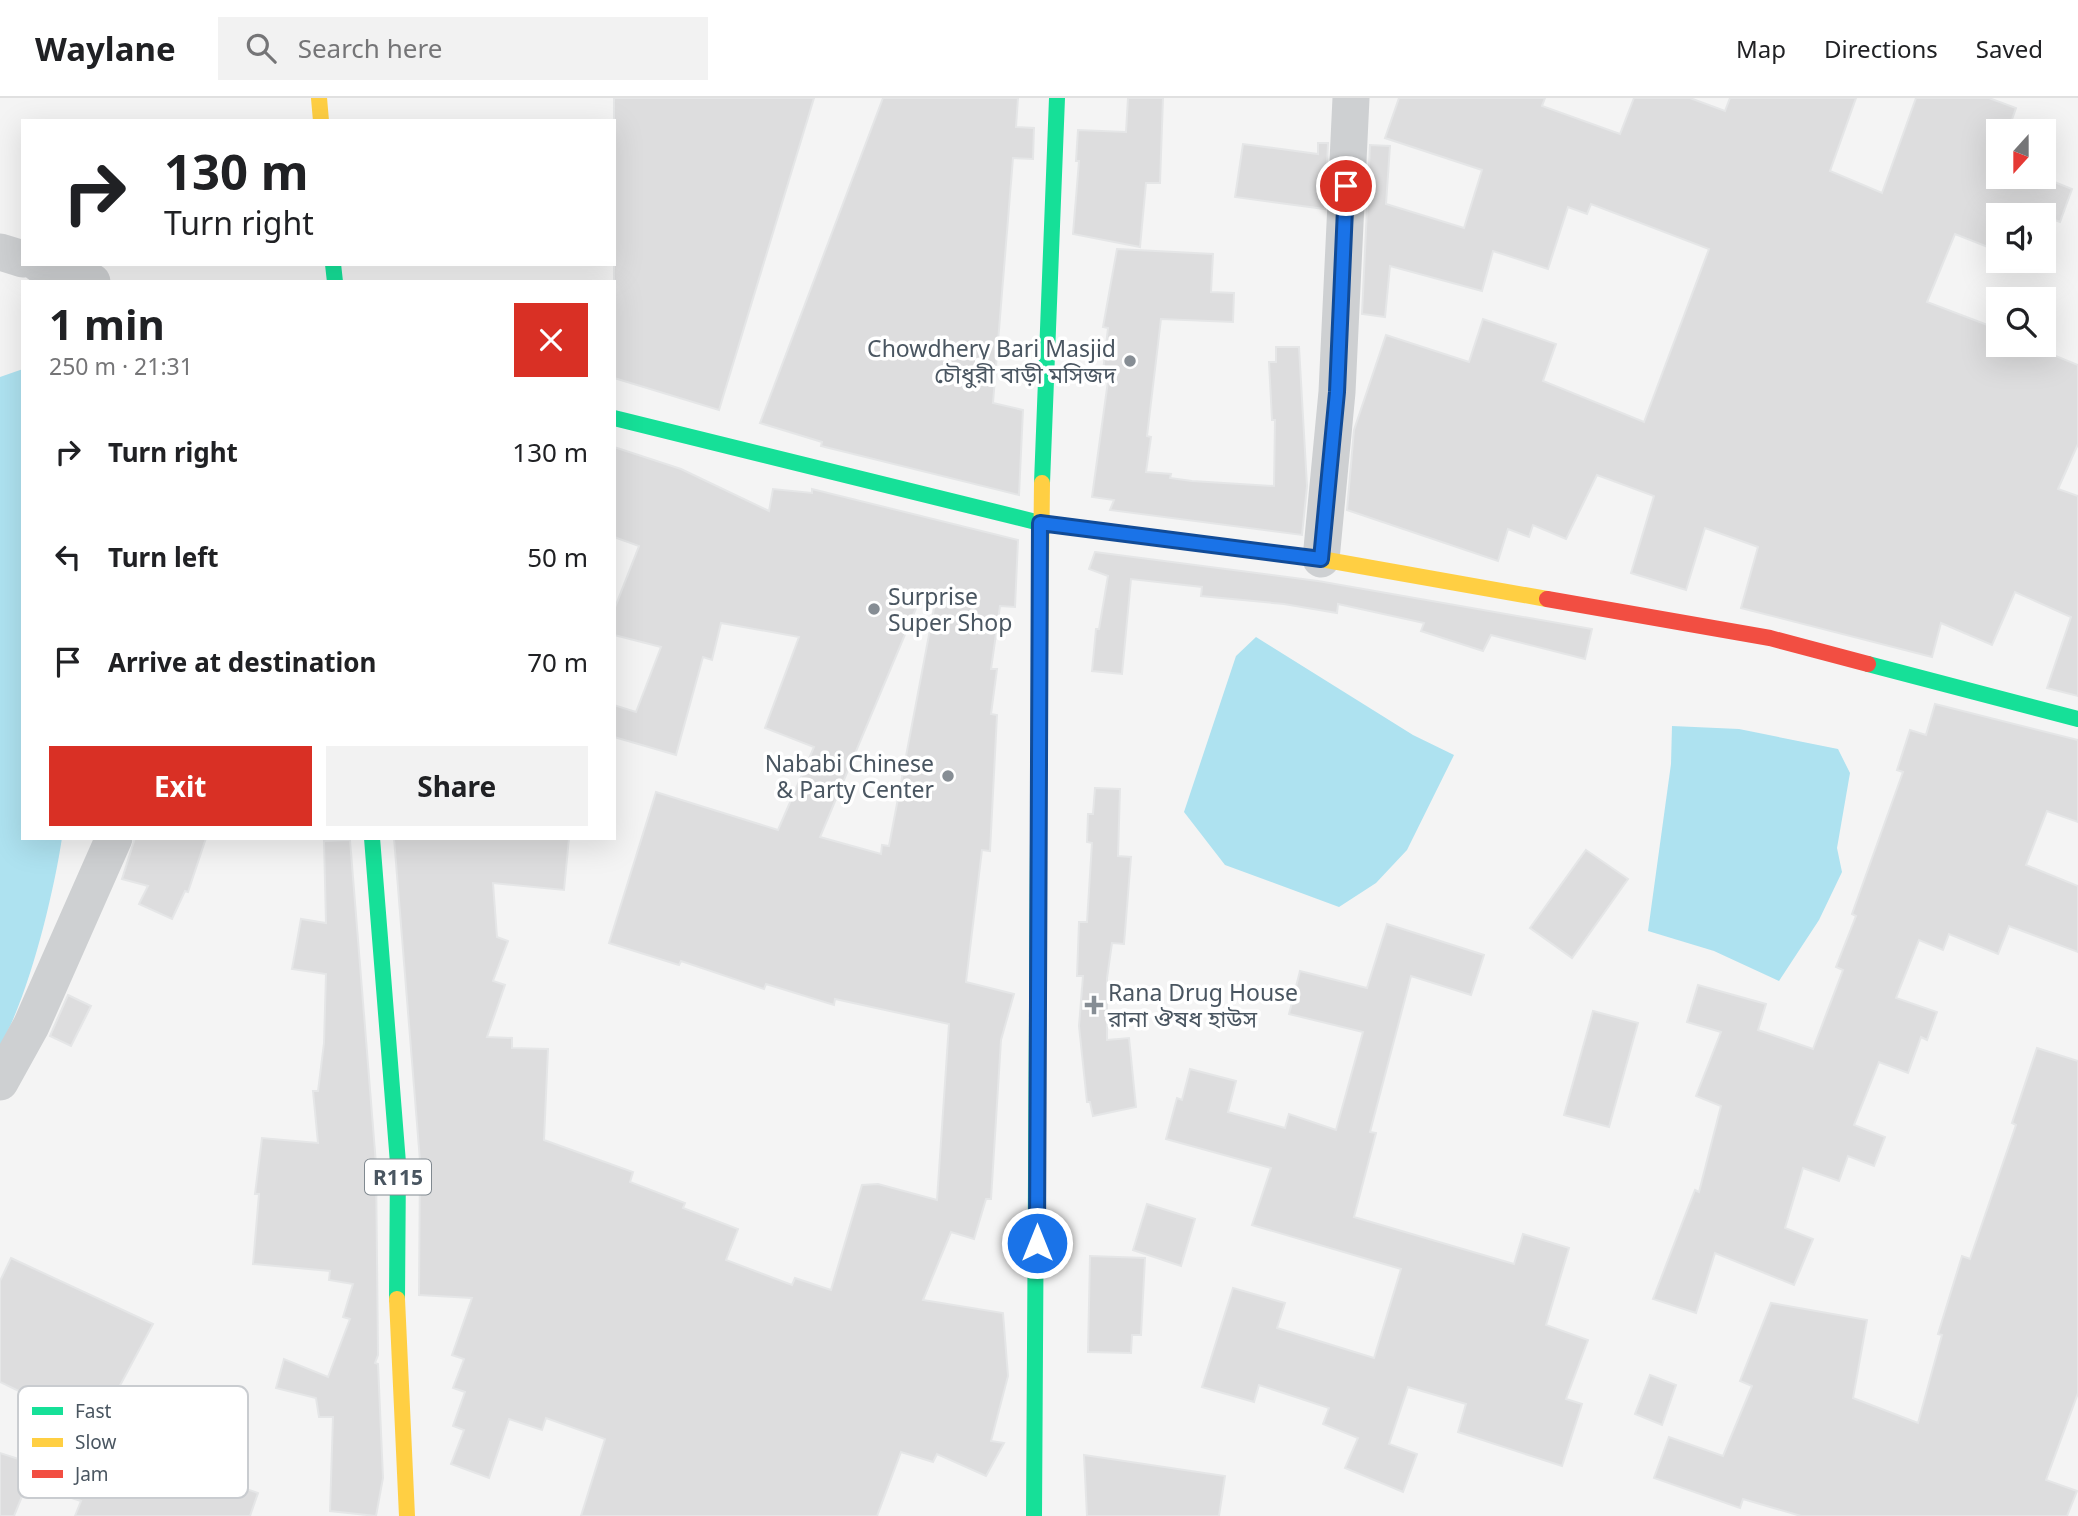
<!DOCTYPE html>
<meta charset="utf-8">
<style>
:root{--surface:#fff;--page:#f2f2f2;--text:#202124;--muted:#757577;--line:#e0e0e0;--accent:#d93025}
body{margin:0;font-family:"Noto Sans","Noto Sans Bengali",sans-serif;background:var(--page);color:var(--text);height:100vh;display:flex;flex-direction:column;font-size:26px;white-space:nowrap}
*{box-sizing:border-box;margin:0}
p{font-size:23px;color:var(--muted)}
.icon{flex:none;width:38px;height:38px;fill:none;stroke:currentColor;stroke-width:2;stroke-linecap:round;stroke-linejoin:round}
.map{position:relative;flex:1;overflow:hidden}
.panel{position:absolute;left:21px;top:182px;width:595px;height:560px;display:flex;flex-direction:column;background:var(--surface);border-radius:0px;box-shadow:0 7px 28px #0002}
.panel>*{flex:none}
.top-card{position:absolute;left:21px;top:21px;width:595px;height:147px;border-radius:0px;box-shadow:0 7px 28px #0002;background:#fff;color:var(--text);overflow:hidden}
.needle{width:46px;rotate:201deg}
.controls{position:absolute;left:1986px;top:21px;display:grid;gap:14px}
.controls a{display:grid;place-items:center;width:70px;height:70px;border-radius:0px;background:var(--surface);box-shadow:0 7px 28px #0002;font-size:35px}
.pin{position:absolute;display:grid;place-items:center;width:60px;height:60px;color:#fff;margin:-30px;border:4px solid #fff;border-radius:50%;box-shadow:0 2px 7px #0007}
.me{position:absolute;width:77px;margin:-38px;rotate:0deg;stroke-linejoin:round;filter:drop-shadow(0 0 5px #0008)}
.turn{display:flex;align-items:center;gap:24px;height:147px;padding:0 28px;font-size:32px}
.turn .icon{width:91px;height:91px;stroke-width:2.5}
.turn b{display:block;font-size:49px;line-height:60px}
.round{display:grid;place-items:center;flex:none;width:74px;height:74px;border-radius:0px;background:var(--page)}
.headline{display:flex;align-items:center;justify-content:space-between;height:119px;padding:0 28px}
h1{font-size:42px;font-weight:700;line-height:52px}
.cta{display:flex;gap:14px;margin-top:auto;padding:14px 28px}
.cta a{flex:1;height:80px;border-radius:0px;background:var(--accent);color:#fff;font-size:28px;font-weight:700;line-height:80px;text-align:center}
.cta a+a{background:var(--page);color:var(--text)}
ul{padding:0;list-style:none}
li{display:flex;align-items:center;gap:21px;height:105px;padding:0 28px}
li div{flex:1}
li b{display:block;font-size:26px}
li em{font-style:normal}
header{display:flex;align-items:center;gap:42px;box-sizing:border-box;height:98px;padding:0 35px;background:var(--surface);border-bottom:2px solid var(--line)}
header strong{font-size:33px}
nav{display:flex;gap:38px;margin-inline-start:auto;font-size:24px}
.search{width:490px;height:63px;background:var(--page);display:flex;align-items:center;gap:18px;box-sizing:border-box;padding:0 24px;border-radius:0px;color:var(--muted);font-size:26px}
.map>svg:first-child{display:block}
.water{fill:#aee2f0}
.building{fill:#ddddde;stroke:#e5e6e7;stroke-width:2;fill-rule:evenodd}
.lines{fill:none;stroke-linecap:round;stroke-linejoin:round}
.street{stroke:#ced0d2;stroke-width:37}
.fast{stroke:#16e098;stroke-width:16}
.slow{stroke:#ffcf43;stroke-width:16}
.jam{stroke:#f24e42;stroke-width:16}
.route-casing{stroke:#114b97;stroke-width:18}
.route{stroke:#1a73e8;stroke-width:12}
.poi-dot{fill:#868d94;stroke:#fff;stroke-width:2.5}
.labels{text-anchor:middle;dominant-baseline:central;stroke-width:7;stroke-linejoin:round;paint-order:stroke}
.shield{fill:#fff;stroke:#808990;stroke-width:2}
.shield-label{font-size:21px;font-weight:bold;fill:#4a5661}
.poi-label{font-size:23px;fill:#4a5661;stroke:#fff;text-anchor:end}
.key{fill:#fff;stroke:#c9ccd0;stroke-width:2}
.key-label{font-size:19px;fill:#4a5661}
</style>
<header>
<strong>Waylane</strong>
<div class="search"><svg class="icon" aria-label="search" viewBox="0 0 24 24"><circle cx="10" cy="10" r="6"/><path d="M15 15l6 6"/></svg>Search here</div>
<nav><a>Map</a><a>Directions</a><a>Saved</a></nav>
</header>
<div class="map">
<svg width="2078" height="1418" viewBox="0 0 2078 1418">
<rect width="100%" height="100%" fill="#f4f4f4"/>
<!-- water -->
<g class="water">
<path d="M 23,271 L 23,740 L 62,740 C 53,799 29,897 0,948 L 0,279 Z"/>
<path d="M 1256,539 L 1413,637 L 1454,657 L 1407,752 L 1376,785 L 1339,809 L 1225,767 L 1184,714 L 1236,558 Z"/>
<path d="M 1672,628 L 1739,631 L 1838,651 L 1850,675 L 1837,750 L 1842,774 L 1819,822 L 1779,883 L 1714,853 L 1648,833 L 1671,666 Z"/>
</g>
<!-- building -->
<g class="building">
<path d="M 614,0 L 814,0 L 719,312 L 614,280 Z"/>
<path d="M 883,0 L 1018,0 L 1016,29 L 1034,30 L 1033,61 L 1013,60 L 993,305 L 1023,312 L 1019,397 L 821,348 L 822,344 L 760,325 Z"/>
<path d="M 1128,0 L 1163,0 L 1160,85 L 1146,85 L 1140,149 L 1073,136 L 1079,63 L 1076,63 L 1078,32 L 1126,34 Z"/>
<path d="M 1399,0 L 1545,0 L 1542,8 L 1620,36 L 1634,0 L 1690,0 L 1725,13 L 1730,0 L 1856,0 L 1830,73 L 1882,95 L 1916,0 L 1989,0 L 2016,10 L 2008,33 L 1998,33 L 1998,62 L 1993,79 L 2042,79 L 2072,91 L 2060,124 L 2052,121 L 2044,142 L 2044,117 L 1998,117 L 1998,153 L 1955,136 L 1927,204 L 1998,231 L 1998,247 L 2029,247 L 2078,267 L 2078,346 L 2058,391 L 2078,398 L 2078,598 L 2047,590 L 2071,519 L 2015,494 L 1992,547 L 1941,525 L 1932,559 L 1741,510 L 1758,449 L 1705,430 L 1686,492 L 1631,475 L 1654,398 L 1597,377 L 1566,441 L 1533,427 L 1529,439 L 1508,431 L 1498,463 L 1347,412 L 1354,332 L 1386,237 L 1469,264 L 1483,221 L 1556,246 L 1543,283 L 1644,324 L 1709,151 L 1591,106 L 1587,116 L 1568,109 L 1548,171 L 1493,153 L 1482,193 L 1390,168 L 1385,219 L 1362,216 L 1370,47 L 1390,48 L 1386,106 L 1464,130 L 1482,72 L 1385,40 Z"/>
<path d="M 1318,45 L 1328,45 L 1325,111 L 1235,99 L 1243,46 L 1318,56 Z"/>
<path d="M 1117,151 L 1213,156 L 1211,194 L 1234,195 L 1233,224 L 1161,221 L 1147,338 L 1151,339 L 1146,374 L 1171,376 L 1170,380 L 1192,383 L 1274,388 L 1275,322 L 1272,322 L 1269,264 L 1276,264 L 1276,249 L 1299,249 L 1307,388 L 1302,437 L 1110,412 L 1114,402 L 1092,399 L 1108,283 L 1102,282 L 1108,230 L 1103,229 Z"/>
<path d="M 614,349 L 681,371 L 769,413 L 773,391 L 812,395 L 812,391 L 1018,442 L 1015,509 L 1000,508 L 991,571 L 997,571 L 991,616 L 997,617 L 990,753 L 982,752 L 966,884 L 1014,896 L 1001,942 L 991,1101 L 986,1101 L 974,1141 L 951,1134 L 923,1202 L 1003,1215 L 1008,1278 L 991,1343 L 1004,1345 L 986,1378 L 937,1356 L 933,1364 L 901,1354 L 877,1418 L 581,1418 L 605,1341 L 546,1320 L 542,1332 L 509,1321 L 489,1380 L 451,1366 L 464,1332 L 453,1328 L 465,1294 L 453,1290 L 464,1261 L 452,1257 L 472,1200 L 419,1197 L 420,1063 L 394,740 L 569,740 L 564,792 L 493,785 L 497,839 L 508,843 L 493,883 L 505,887 L 487,939 L 512,940 L 512,950 L 548,951 L 544,1042 L 633,1074 L 630,1084 L 685,1105 L 683,1110 L 738,1131 L 726,1162 L 792,1187 L 795,1180 L 831,1192 L 862,1087 L 878,1086 L 937,1102 L 949,926 L 835,901 L 834,907 L 766,886 L 764,891 L 681,863 L 679,867 L 609,845 L 656,694 L 778,732 L 814,649 L 765,630 L 799,539 L 721,525 L 712,562 L 703,559 L 676,657 L 614,639 L 614,607 L 636,614 L 661,549 L 614,537 L 614,512 L 639,448 L 614,439 ZM 922,496 L 936,500 L 889,748 L 882,747 L 881,756 L 820,739 Z"/>
<path d="M 1095,454 L 1318,483 L 1592,531 L 1585,561 L 1491,537 L 1483,553 L 1421,533 L 1424,525 L 1338,506 L 1337,515 L 1284,506 L 1201,498 L 1202,489 L 1131,481 L 1122,576 L 1092,573 L 1096,531 L 1099,531 L 1108,478 L 1089,471 Z"/>
<path d="M 1935,606 L 2078,642 L 2078,724 L 2047,713 L 2026,767 L 2078,788 L 2078,854 L 2009,828 L 1998,856 L 1949,836 L 1943,852 L 1919,842 L 1896,900 L 1937,914 L 1927,942 L 1921,939 L 1908,975 L 1879,964 L 1854,1027 L 1885,1039 L 1874,1068 L 1848,1058 L 1839,1083 L 1803,1070 L 1785,1130 L 1813,1141 L 1794,1187 L 1715,1155 L 1696,1215 L 1653,1201 L 1695,1092 L 1699,1094 L 1721,1008 L 1696,998 L 1721,934 L 1687,924 L 1698,887 L 1766,906 L 1758,932 L 1813,951 L 1843,872 L 1836,869 L 1856,818 L 1852,816 L 1903,674 L 1897,672 L 1910,632 L 1926,637 Z"/>
<path d="M 1095,690 L 1120,691 L 1118,758 L 1131,759 L 1124,846 L 1112,845 L 1107,880 L 1107,942 L 1129,940 L 1136,1009 L 1093,1018 L 1090,1004 L 1087,1004 L 1079,928 L 1083,878 L 1077,878 L 1079,824 L 1087,824 L 1092,745 L 1087,744 L 1088,716 L 1093,716 Z"/>
<path d="M 135,740 L 206,740 L 188,794 L 185,793 L 172,821 L 139,806 L 148,788 L 122,781 Z"/>
<path d="M 350,742 L 376,1066 L 378,1257 L 375,1265 L 378,1266 L 383,1380 L 376,1418 L 330,1413 L 333,1319 L 319,1319 L 316,1300 L 276,1290 L 284,1261 L 328,1279 L 350,1221 L 343,1219 L 353,1186 L 329,1182 L 330,1173 L 253,1166 L 259,1096 L 255,1096 L 262,1040 L 318,1045 L 313,993 L 318,993 L 324,945 L 326,876 L 292,871 L 301,821 L 326,825 L 324,743 Z"/>
<path d="M 1586,752 L 1628,781 L 1572,860 L 1530,830 Z"/>
<path d="M 1387,826 L 1484,857 L 1471,897 L 1411,878 L 1370,1034 L 1376,1035 L 1354,1119 L 1514,1166 L 1523,1136 L 1569,1150 L 1546,1227 L 1588,1242 L 1566,1301 L 1582,1306 L 1562,1368 L 1458,1334 L 1466,1306 L 1408,1289 L 1389,1346 L 1417,1356 L 1403,1394 L 1345,1370 L 1358,1340 L 1323,1326 L 1329,1310 L 1259,1287 L 1254,1304 L 1202,1289 L 1233,1190 L 1285,1205 L 1277,1230 L 1374,1260 L 1401,1171 L 1252,1127 L 1271,1070 L 1166,1041 L 1177,1000 L 1182,1002 L 1190,971 L 1236,983 L 1228,1014 L 1285,1030 L 1289,1016 L 1336,1032 L 1363,934 L 1289,916 L 1300,873 L 1367,890 Z"/>
<path d="M 68,897 L 91,908 L 71,948 L 50,938 Z"/>
<path d="M 1593,913 L 1638,925 L 1609,1029 L 1564,1017 Z"/>
<path d="M 2037,950 L 2078,963 L 2078,1295 L 2046,1382 L 2077,1393 L 2067,1418 L 1801,1418 L 1743,1401 L 1740,1410 L 1654,1380 L 1669,1339 L 1723,1358 L 1752,1288 L 1740,1283 L 1771,1205 L 1867,1222 L 1853,1300 L 1918,1325 L 1942,1237 L 1938,1236 L 1962,1158 L 1970,1161 L 2016,1027 L 2012,1025 Z"/>
<path d="M 1147,1106 L 1195,1121 L 1181,1168 L 1133,1152 Z"/>
<path d="M 1090,1158 L 1145,1160 L 1141,1237 L 1132,1237 L 1131,1255 L 1088,1254 Z"/>
<path d="M 11,1160 L 153,1226 L 109,1308 L 197,1339 L 188,1364 L 218,1358 L 223,1383 L 258,1395 L 250,1418 L 75,1418 L 81,1403 L 27,1386 L 14,1418 L 0,1418 L 0,1355 L 28,1364 L 60,1313 L 0,1284 L 0,1183 Z"/>
<path d="M 1650,1277 L 1676,1287 L 1662,1327 L 1635,1316 Z"/>
<path d="M 1084,1357 L 1225,1378 L 1219,1418 L 1087,1418 Z"/>
</g>
<g class="lines">
<!-- street -->
<g class="street">
<path d="M 0,154 L 23,161"/>
<path d="M 39,166 L 92,184"/>
<path d="M 1321,461 L 1337,294 L 1351,0"/>
<path d="M 0,984 L 31,928 L 114,740"/>
</g>
<!-- fast -->
<g class="fast">
<path d="M 333,166 L 335,184"/>
<path d="M 614,320 L 1040,425 L 1066,428"/>
<path d="M 1042,385 L 1057,0"/>
<path d="M 1868,566 L 2078,621"/>
<path d="M 372,740 L 398,1065 L 397,1201"/>
<path d="M 1034,1418 L 1038,742"/>
</g>
<!-- slow -->
<g class="slow">
<path d="M 319,0 L 321,23"/>
<path d="M 1066,428 L 1321,461 L 1547,501"/>
<path d="M 1038,742 L 1042,385"/>
<path d="M 397,1201 L 407,1418"/>
</g>
<!-- jam -->
<path class="jam" d="M 1547,501 L 1770,540 L 1868,566"/>
</g>
<g class="lines">
<!-- route casing -->
<g class="route-casing">
<path id="route" d="M 1037,1145 L 1040,425 L 1321,461 L 1337,294 L 1346,88"/>
</g>
<!-- route -->
<use href="#route" class="route"/>
</g>
<!-- markers -->
<g class="poi-dot">
<circle cx="1130" cy="263" r="7"/>
<circle cx="874" cy="511" r="7"/>
<circle cx="948" cy="678" r="7"/>
<path d="M1090.5 896.5h7v7h7v7h-7v7h-7v-7h-7v-7h7z"/>
</g>
<g class="labels">
<!-- shield labels -->
<rect class="shield" x="365" y="1061.5" width="66" height="35" rx="5"/>
<g class="shield-label">
<text x="398" y="1079">R115</text>
</g>
<!-- poi labels -->
<g class="poi-label">
<text x="1116" y="250">Chowdhery Bari Masjid<tspan x="1116" dy="26">চৌধুরী বাড়ী মসিজদ</tspan></text>
<text x="888" y="498" text-anchor="start">Surprise<tspan x="888" dy="26">Super Shop</tspan></text>
<text x="934" y="665">Nababi Chinese<tspan x="934" dy="26">&amp; Party Center</tspan></text>
<text x="1108" y="894" text-anchor="start">Rana Drug House<tspan x="1108" dy="26">রানা ঔষধ হাউস</tspan></text>
</g>
</g>
<!-- legend -->
<rect x="18" y="1288" width="230" height="112" rx="10" class="key"/>
<rect x="32" y="1309" width="31" height="8" fill="#16e098"/>
<rect x="32" y="1340" width="31" height="9" fill="#ffcf43"/>
<rect x="32" y="1372" width="31" height="8" fill="#f24e42"/>
<g class="key-label">
<text x="75" y="1320">Fast</text>
<text x="75" y="1351">Slow</text>
<text x="75" y="1383">Jam</text>
</g>
</svg>
<div class="controls">
<a><svg class="needle" viewBox="-14 -14 28 28"><path d="M0-13l5 13h-10z" fill="#e53935"/><path d="M0 13l5-13h-10z" fill="#757577"/></svg></a>
<a><svg class="icon" aria-label="sound" viewBox="0 0 24 24"><path d="M4 9h4l5-4v14l-5-4H4zM17 9q2 3 0 6"/></svg></a>
<a><svg class="icon" aria-label="search" viewBox="0 0 24 24"><circle cx="10" cy="10" r="6"/><path d="M15 15l6 6"/></svg></a>
</div>
<div class="pin" style="left:1346px;top:88px;background:#d93025"><svg class="icon" aria-label="arrive" viewBox="0 0 24 24"><path d="M6 21V4h12l-3 4 3 4H6"/></svg></div>
<svg class="me" style="left:1037px;top:1145px" viewBox="-20 -20 40 40"><circle r="17" fill="#1a73e8" stroke="#fff" stroke-width="3"/><path d="M0-11L8 9 0 5-8 9z" fill="#fff"/></svg>
<div class="top-card">
<div class="turn"><svg class="icon" aria-label="right" viewBox="0 0 24 24"><path d="M7 20v-9h11M14 6l5 5-5 5"/></svg><div><b>130 m</b>Turn right</div></div>
</div>
<section class="panel">
<div class="headline"><div><h1>1 min</h1><p>250 m · 21:31</p></div><a class="round" style="background:#d93025;color:#fff"><svg class="icon" aria-label="close" viewBox="0 0 24 24"><path d="M6 6l12 12M18 6L6 18"/></svg></a></div>
<ul>
<li><svg class="icon" aria-label="right" viewBox="0 0 24 24"><path d="M7 20v-9h11M14 6l5 5-5 5"/></svg><div><b>Turn right</b></div><em>130 m</em></li>
<li><svg class="icon" aria-label="left" viewBox="0 0 24 24"><path d="M17 20v-9H6M10 6l-5 5 5 5"/></svg><div><b>Turn left</b></div><em>50 m</em></li>
<li><svg class="icon" aria-label="arrive" viewBox="0 0 24 24"><path d="M6 21V4h12l-3 4 3 4H6"/></svg><div><b>Arrive at destination</b></div><em>70 m</em></li>
</ul>
<div class="cta"><a>Exit</a><a>Share</a></div>
</section>
</div>
